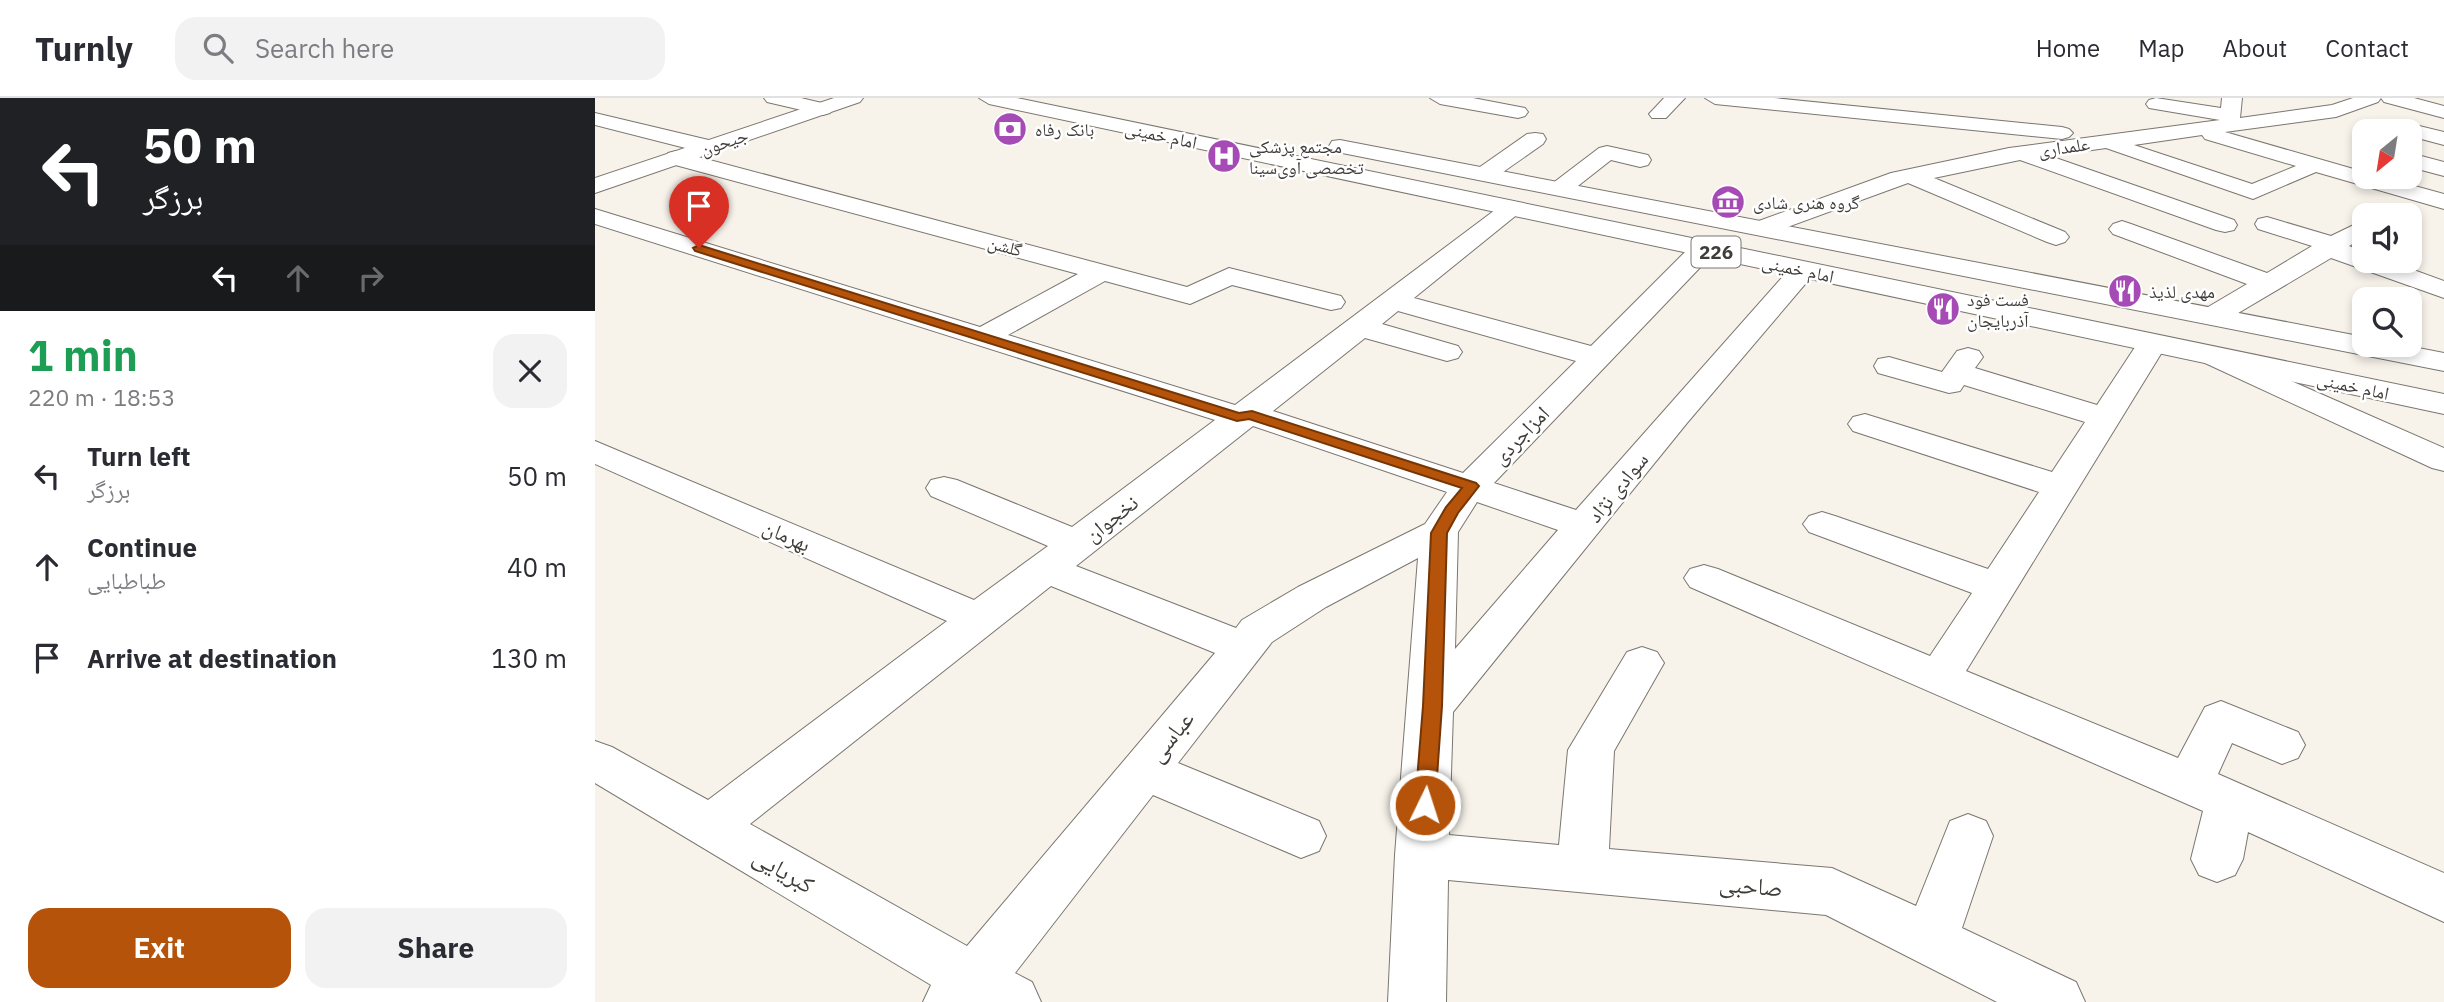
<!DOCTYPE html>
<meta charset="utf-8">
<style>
:root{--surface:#fff;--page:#f2f2f3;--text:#2b2b33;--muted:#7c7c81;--line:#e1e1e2;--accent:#b45309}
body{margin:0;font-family:"IBM Plex Sans","Noto Naskh Arabic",sans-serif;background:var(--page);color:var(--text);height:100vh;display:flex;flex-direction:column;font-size:26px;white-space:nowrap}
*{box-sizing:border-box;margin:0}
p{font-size:23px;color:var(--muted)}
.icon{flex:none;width:38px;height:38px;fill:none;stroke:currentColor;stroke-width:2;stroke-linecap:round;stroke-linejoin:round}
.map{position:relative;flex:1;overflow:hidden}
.panel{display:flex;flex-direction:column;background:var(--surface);width:595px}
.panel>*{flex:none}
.guide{background:#202124;color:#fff;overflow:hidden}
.needle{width:46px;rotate:210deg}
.fabs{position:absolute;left:1757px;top:21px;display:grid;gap:14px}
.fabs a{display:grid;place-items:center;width:70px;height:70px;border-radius:14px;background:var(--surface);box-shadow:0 4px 10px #0003;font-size:35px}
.pin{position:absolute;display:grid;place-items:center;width:60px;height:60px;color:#fff;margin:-72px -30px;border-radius:50% 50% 50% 0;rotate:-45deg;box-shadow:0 0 7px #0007}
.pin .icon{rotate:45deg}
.me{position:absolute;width:77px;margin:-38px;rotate:4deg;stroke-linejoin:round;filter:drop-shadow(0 0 5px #0008)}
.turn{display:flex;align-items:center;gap:24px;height:147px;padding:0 28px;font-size:32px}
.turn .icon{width:91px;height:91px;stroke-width:2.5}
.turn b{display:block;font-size:49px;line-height:60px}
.lanes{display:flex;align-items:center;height:66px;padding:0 28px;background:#0003;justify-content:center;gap:35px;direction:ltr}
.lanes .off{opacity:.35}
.round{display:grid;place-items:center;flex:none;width:74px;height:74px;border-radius:21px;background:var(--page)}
.headline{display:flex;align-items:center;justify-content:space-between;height:119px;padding:0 28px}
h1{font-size:42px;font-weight:700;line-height:52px;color:#1e9e55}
.primary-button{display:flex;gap:14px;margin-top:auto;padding:14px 28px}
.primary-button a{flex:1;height:80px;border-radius:21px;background:var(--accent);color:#fff;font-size:28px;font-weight:700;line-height:80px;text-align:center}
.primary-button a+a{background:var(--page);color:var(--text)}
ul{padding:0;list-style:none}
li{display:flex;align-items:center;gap:21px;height:91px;padding:0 28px}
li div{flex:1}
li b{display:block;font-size:26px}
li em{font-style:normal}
header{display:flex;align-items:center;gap:42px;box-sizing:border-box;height:98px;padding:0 35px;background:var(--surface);border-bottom:2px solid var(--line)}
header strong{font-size:33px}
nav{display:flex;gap:38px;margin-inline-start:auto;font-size:24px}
.search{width:490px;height:63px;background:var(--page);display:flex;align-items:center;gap:18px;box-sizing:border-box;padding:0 24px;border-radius:21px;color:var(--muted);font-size:26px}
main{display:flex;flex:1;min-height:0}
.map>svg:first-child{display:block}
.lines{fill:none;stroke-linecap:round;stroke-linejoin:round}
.minor-casing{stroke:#7b766f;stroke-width:2}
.major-casing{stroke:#7b766f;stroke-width:2}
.minor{fill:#fff;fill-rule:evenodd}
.major{fill:#fff;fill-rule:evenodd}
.route{fill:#b45309;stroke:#753606;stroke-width:2}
.labels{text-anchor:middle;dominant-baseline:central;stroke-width:5;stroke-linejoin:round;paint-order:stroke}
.far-poi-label{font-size:18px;fill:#3f3d39;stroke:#fff;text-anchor:start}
.far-street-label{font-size:18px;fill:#3f3d39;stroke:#fff}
.shield{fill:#fff;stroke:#797774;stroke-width:2}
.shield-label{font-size:19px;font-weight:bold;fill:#3f3d39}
.street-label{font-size:21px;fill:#3f3d39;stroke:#fff}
.near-street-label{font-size:24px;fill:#3f3d39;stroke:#fff}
</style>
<header>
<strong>Turnly</strong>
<div class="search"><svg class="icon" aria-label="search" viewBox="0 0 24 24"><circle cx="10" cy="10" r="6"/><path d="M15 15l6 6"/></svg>Search here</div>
<nav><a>Home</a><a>Map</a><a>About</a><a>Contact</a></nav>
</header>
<main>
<section class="panel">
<div class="guide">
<div class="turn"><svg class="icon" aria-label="left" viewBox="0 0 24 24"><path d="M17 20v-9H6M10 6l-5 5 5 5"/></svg><div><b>50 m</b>برزگر</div></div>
<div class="lanes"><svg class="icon" aria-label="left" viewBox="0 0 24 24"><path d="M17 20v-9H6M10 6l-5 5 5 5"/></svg><svg class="icon off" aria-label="ahead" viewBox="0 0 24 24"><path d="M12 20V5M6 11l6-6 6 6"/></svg><svg class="icon off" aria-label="right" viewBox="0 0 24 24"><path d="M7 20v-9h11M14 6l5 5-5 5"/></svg></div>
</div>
<div class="headline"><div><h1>1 min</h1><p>220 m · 18:53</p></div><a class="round"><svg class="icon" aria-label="close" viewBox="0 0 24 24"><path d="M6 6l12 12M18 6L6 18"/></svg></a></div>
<ul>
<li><svg class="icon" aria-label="left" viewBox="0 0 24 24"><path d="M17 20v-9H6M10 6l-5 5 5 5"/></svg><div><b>Turn left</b><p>برزگر</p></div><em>50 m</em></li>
<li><svg class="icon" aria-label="ahead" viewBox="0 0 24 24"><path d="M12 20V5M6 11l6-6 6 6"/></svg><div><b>Continue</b><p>طباطبایی</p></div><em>40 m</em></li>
<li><svg class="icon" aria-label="arrive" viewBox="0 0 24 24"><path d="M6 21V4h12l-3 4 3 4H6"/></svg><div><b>Arrive at destination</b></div><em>130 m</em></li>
</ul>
<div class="primary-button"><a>Exit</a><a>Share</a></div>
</section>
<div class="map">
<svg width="1849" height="904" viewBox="0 0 1849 904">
<rect width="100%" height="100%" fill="#f7f2ea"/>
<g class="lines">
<!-- minor casing -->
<g class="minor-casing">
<g id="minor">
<path d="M 169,0 L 206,0 L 235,7 L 238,11 L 235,15 L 228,17 L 172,4 Z"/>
<path d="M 835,0 L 878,0 L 930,10 L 933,14 L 930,18 L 923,20 L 845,6 Z"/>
<path d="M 1069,0 L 1090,0 L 1071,20 L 1057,20 L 1054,16 Z"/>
<path d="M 1110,0 L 1179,0 L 1467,29 L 1474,31 L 1478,35 L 1474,39 L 1467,41 L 1120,6 Z"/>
<path d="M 1561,0 L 1626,10 L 1627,0 L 1647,0 L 1645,20 L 1737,7 L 1758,0 L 1786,0 L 1783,4 L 1741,19 L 1630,34 L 1769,74 L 1769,79 L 1787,79 L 1849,96 L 1849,111 L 1721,74 L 1658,101 L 1511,50 L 1455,58 L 1639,122 L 1642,127 L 1639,132 L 1630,134 L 1621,132 L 1425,62 L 1339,80 L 1470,134 L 1474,139 L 1470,144 L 1461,147 L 1452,144 L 1313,85 L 1179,134 L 1170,137 L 1161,134 L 1157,129 L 1161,124 L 1296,75 L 1414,50 L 1625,22 L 1554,10 L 1551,6 L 1554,2 ZM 1607,37 L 1610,41 L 1701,68 L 1657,86 L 1539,47 Z"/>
<path d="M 1786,0 L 1819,0 L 1849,8 L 1849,20 L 1789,4 Z"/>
<path d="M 0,15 L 122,44 L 125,49 L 122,54 L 114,56 L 0,27 Z"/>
<path d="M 1812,25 L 1849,34 L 1849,47 L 1815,38 L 1815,33 L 1803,33 L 1805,27 Z"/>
<path d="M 940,35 L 948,36 L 951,41 L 948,46 L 898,81 L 882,81 L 879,76 L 882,71 L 932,36 Z"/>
<path d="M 1012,48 L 1053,57 L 1056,62 L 1053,67 L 1045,69 L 1016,62 L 974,95 L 958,95 L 954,90 L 958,85 L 1004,50 Z"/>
<path d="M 81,53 L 592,189 L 634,170 L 746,198 L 750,204 L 746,210 L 736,212 L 637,187 L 595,206 L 510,183 L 413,237 L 640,307 L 908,106 L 917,104 L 926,106 L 929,111 L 819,200 L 996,248 L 1099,145 L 1108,143 L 1117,145 L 1121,151 L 1117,157 L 899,385 L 981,412 L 1199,166 L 1208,164 L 1217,166 L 1221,172 L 1217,178 L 1092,325 L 858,614 L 854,737 L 964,747 L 973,652 L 1032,554 L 1047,549 L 1062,554 L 1069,565 L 1019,653 L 1014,751 L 1237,770 L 1321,808 L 1355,723 L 1373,716 L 1391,723 L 1398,738 L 1367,830 L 1481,884 L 1490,904 L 1402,904 L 1231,817 L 853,782 L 851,904 L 793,904 L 800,757 L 823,460 L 731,509 L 677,544 L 583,665 L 724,723 L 731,738 L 724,753 L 706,760 L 558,697 L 420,875 L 437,884 L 446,904 L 328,904 L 336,887 L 0,685 L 0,643 L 17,649 L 113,702 L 352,523 L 0,366 L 0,343 L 379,502 L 453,448 L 336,398 L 331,390 L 336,382 L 349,379 L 362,382 L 477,429 L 620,322 L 0,126 L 0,111 L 385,229 L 483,176 L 73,65 L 70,60 L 73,55 ZM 803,213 L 981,263 L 868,375 L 678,313 L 770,240 L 852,263 L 863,260 L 867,254 L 863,248 L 787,226 ZM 658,328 L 852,394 L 830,426 L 703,489 L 647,522 L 641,530 L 481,468 ZM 882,404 L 963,432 L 860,551 L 863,434 ZM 456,488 L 620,555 L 372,848 L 155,726 Z"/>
<path d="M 1815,55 L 1849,64 L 1849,78 L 1815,69 Z"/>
<path d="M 1672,119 L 1736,138 L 1769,122 L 1769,139 L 1754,148 L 1769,154 L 1769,163 L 1794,163 L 1849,183 L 1849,200 L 1736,160 L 1628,224 L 1618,227 L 1608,224 L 1604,218 L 1608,212 L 1652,186 L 1518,136 L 1514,131 L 1518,126 L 1527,123 L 1536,126 L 1672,175 L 1717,148 L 1663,131 L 1660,126 L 1663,121 Z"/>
<path d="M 1557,237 L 1568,240 L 1572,246 L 1371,573 L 1583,660 L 1610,609 L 1626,603 L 1703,634 L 1710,647 L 1703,660 L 1687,666 L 1637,645 L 1623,676 L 1849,775 L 1849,824 L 1653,734 L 1648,761 L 1640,777 L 1622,784 L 1604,777 L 1596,761 L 1608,713 L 1095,489 L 1089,480 L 1095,471 L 1109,467 L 1123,471 L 1335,558 L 1377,495 L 1214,434 L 1208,426 L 1214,418 L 1227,414 L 1240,418 L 1393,471 L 1444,394 L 1258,333 L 1253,326 L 1258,319 L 1270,316 L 1457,374 L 1490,324 L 1369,287 L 1365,293 L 1354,295 L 1283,275 L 1279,268 L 1283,261 L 1294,259 L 1347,274 L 1362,253 L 1373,250 L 1384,253 L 1388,259 L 1380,270 L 1502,307 L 1546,240 Z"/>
<path d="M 1621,250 L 1849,350 L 1849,373 L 1837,370 L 1610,265 L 1606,259 L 1610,253 Z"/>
</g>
</g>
<!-- major casing -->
<g class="major-casing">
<g id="major">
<path d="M 239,0 L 268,0 L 265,4 L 0,95 L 0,80 Z"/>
<path d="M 384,0 L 422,0 L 1849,296 L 1849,316 L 394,6 Z"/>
<path d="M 745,42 L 1769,239 L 1769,247 L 1808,247 L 1849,255 L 1849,273 L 737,53 L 734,48 L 737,43 Z"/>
</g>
</g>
<!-- minor -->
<use href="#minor" class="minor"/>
<!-- major -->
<use href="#major" class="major"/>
</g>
<!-- route -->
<path class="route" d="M 104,147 L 644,315 L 657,313 L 881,385 L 884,388 L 863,415 L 852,435 L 847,608 L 840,707 L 837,713 L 830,716 L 822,713 L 820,707 L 828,608 L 836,435 L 851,409 L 867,390 L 654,321 L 642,323 L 100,153 L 98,150 Z"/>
<!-- icons -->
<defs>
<g id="bank-disc" transform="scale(1.75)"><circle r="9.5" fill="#a64bb6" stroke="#fff"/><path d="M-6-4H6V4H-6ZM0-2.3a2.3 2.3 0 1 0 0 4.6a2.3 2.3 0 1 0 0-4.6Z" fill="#fff"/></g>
<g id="hospital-disc" transform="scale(1.75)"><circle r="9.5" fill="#a64bb6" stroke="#fff"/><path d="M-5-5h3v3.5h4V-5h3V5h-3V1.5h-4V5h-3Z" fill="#fff"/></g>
<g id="museum-disc" transform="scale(1.75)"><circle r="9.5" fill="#a64bb6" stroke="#fff"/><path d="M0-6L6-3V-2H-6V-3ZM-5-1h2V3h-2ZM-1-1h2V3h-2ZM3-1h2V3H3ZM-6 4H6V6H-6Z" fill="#fff"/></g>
<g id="restaurant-disc" transform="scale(1.75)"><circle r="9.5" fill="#a64bb6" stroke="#fff"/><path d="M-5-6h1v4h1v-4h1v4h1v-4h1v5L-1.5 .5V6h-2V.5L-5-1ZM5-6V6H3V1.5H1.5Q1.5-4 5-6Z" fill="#fff"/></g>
</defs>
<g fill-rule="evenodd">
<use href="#bank-disc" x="415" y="31"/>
<use href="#hospital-disc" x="629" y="58"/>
<use href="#museum-disc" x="1133" y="104"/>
<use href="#restaurant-disc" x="1530" y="193"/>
<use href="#restaurant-disc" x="1348" y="211"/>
</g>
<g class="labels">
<!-- far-poi labels -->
<g class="far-poi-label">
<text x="440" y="31">بانک رفاه</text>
<text x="654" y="48">مجتمع پزشکی<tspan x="654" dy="21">تخصصی آوی‌سینا</tspan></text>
<text x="1158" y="104">گروه هنری شادی</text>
<text x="1554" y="193">مهدی لذیذ</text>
<text x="1372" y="201">فست فود<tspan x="1372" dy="21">آذربایجان</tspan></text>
</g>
<!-- far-street labels -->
<g class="far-street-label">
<text transform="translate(566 37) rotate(12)">امام خمینی</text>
<text transform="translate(129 44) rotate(-19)">جیحون</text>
<text transform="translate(1469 49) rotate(-8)">علمداری</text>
<text transform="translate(410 148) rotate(15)">گلشن</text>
<text transform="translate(1203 171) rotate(12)">امام خمینی</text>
<text transform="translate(1758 288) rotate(12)">امام خمینی</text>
</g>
<!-- shield labels -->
<rect class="shield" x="1096.5" y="138.5" width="49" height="31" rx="5"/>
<g class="shield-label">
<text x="1121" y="154">226</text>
</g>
<!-- street labels -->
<g class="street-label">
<text transform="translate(925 337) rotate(-46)">امزاجردی</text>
<text transform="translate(1022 389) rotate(-51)">سوادی نژاد</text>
<text transform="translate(516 420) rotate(-38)">نخجوان</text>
<text transform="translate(192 437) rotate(24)">بهرمان</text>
</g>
<!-- near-street labels -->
<g class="near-street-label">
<text transform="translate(575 638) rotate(-51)">عباسی</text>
<text transform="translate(189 772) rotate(30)">کبریایی</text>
<text transform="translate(1156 787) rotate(5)">صاحبی</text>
</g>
</g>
</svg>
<div class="fabs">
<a><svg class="needle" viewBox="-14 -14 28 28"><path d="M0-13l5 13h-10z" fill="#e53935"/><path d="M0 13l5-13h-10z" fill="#7c7c81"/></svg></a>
<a><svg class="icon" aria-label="sound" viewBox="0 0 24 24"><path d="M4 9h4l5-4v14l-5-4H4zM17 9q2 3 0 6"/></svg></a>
<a><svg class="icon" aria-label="search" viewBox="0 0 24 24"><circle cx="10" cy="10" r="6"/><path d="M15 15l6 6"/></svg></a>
</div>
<div class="pin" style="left:104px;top:150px;background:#d93025"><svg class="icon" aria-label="arrive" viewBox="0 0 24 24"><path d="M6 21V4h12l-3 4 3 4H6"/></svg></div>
<svg class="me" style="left:830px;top:707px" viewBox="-20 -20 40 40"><circle r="17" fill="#b45309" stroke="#fff" stroke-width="3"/><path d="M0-11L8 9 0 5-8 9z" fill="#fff"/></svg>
</div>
</main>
